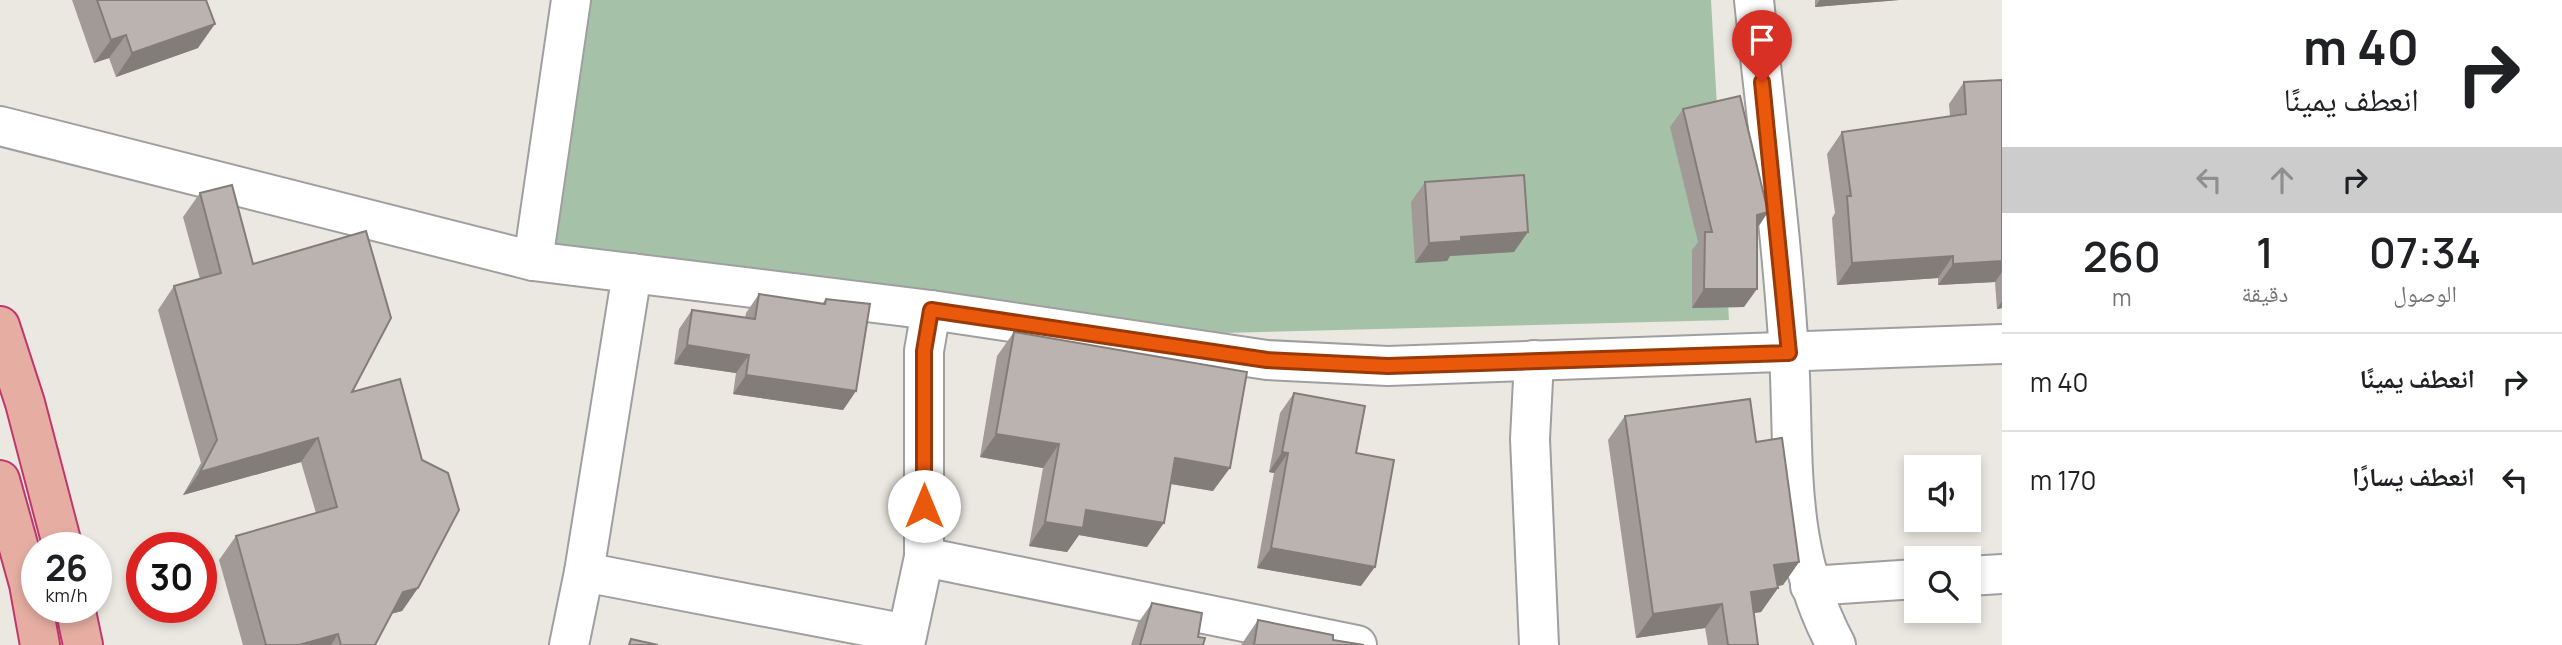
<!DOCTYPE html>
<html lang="ar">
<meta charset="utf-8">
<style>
:root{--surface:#fff;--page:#f2f2f2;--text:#202124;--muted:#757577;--line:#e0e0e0}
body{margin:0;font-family:Manrope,"Noto Naskh Arabic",sans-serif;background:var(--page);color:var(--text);direction:rtl;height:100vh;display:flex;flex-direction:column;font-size:26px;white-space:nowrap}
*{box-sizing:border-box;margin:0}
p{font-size:23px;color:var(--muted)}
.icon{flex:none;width:38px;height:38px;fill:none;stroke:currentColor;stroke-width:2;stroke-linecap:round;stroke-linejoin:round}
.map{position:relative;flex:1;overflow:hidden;direction:ltr}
.drawer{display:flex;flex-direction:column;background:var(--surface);width:560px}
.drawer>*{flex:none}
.hud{background:#fff;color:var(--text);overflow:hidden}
.controls{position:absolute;left:1904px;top:455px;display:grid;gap:14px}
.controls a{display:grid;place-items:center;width:77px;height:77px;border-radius:0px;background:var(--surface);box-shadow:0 4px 10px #0003;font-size:35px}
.speed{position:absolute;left:21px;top:532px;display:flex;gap:14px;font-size:35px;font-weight:700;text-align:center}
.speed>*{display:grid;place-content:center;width:91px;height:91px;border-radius:50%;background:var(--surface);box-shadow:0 4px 10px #0003;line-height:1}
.speed small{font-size:18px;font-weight:400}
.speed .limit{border:10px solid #d22;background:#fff;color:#111}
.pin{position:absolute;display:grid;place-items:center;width:60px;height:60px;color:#fff;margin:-72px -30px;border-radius:50% 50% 50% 0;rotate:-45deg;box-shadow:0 0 7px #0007}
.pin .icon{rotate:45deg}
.me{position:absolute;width:77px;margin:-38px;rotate:0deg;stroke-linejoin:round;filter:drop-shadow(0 0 5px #0008)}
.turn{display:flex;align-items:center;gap:24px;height:147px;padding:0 28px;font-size:32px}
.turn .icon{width:91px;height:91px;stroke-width:2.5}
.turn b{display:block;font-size:49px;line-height:60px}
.lanes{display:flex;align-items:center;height:66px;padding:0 28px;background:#0003;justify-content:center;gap:35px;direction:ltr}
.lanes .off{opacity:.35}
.eta{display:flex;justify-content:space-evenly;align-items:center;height:119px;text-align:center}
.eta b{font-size:42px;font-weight:600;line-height:49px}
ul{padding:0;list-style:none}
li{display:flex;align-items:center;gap:21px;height:98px;padding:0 28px;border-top:2px solid var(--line)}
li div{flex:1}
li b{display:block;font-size:26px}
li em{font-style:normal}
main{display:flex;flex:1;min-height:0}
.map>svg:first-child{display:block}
.cemetery{fill:#a5c2a8}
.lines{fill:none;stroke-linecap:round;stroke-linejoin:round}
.minor-casing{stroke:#9f9f9f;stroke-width:42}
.tertiary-casing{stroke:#9f9f9f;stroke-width:42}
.trunk-casing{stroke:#c1376d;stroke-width:42}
.minor{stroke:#fff;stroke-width:38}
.tertiary{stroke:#fff;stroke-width:38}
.trunk{stroke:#e6aea2;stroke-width:38}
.wall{fill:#a19a96}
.shaded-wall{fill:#837d7a}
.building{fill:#bbb3af;stroke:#837d7a;stroke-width:2}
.route-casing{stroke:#983908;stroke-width:18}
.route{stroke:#ea580c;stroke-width:12}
</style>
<main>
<section class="drawer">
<div class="hud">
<div class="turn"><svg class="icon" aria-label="right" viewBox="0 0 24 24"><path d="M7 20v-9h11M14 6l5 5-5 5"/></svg><div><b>40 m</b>انعطف يمينًا</div></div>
<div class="lanes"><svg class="icon off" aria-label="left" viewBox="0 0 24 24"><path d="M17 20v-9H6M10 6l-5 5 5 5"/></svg><svg class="icon off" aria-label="ahead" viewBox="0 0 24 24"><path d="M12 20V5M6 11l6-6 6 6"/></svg><svg class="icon" aria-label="right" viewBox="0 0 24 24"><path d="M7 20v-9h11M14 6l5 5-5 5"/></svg></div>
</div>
<div class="eta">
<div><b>07:34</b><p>الوصول</p></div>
<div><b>1</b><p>دقيقة</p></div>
<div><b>260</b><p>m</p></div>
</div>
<ul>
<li><svg class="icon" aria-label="right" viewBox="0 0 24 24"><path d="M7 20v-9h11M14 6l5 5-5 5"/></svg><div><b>انعطف يمينًا</b></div><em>40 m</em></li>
<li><svg class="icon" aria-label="left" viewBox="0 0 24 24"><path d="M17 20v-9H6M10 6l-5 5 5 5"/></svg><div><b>انعطف يسارًا</b></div><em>170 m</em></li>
</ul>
</section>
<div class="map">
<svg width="2002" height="645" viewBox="0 0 2002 645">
<rect width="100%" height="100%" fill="#ebe8e1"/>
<!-- cemetery -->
<path class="cemetery" d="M 589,0 L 1711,0 L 1729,320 L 1222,333 L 552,245 Z"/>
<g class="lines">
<!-- minor casing -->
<g class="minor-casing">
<g id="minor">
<path d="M 1754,0 C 1766,118 1782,236 1789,355 C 1795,459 1784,548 1836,645"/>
<path d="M 533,261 L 571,0"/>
<path d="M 1534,360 L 1530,439 L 1539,645"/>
<path d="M 924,557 L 1357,645"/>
<path d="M 584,572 L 907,634"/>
<path d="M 1969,576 L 2002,574"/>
<path d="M 1810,586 L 1916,579"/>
<path d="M 569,645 L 584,572 L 632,273"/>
<path d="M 905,645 L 924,557 L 924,351 L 931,310"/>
</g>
</g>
<!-- tertiary casing -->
<g class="tertiary-casing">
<path id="tertiary" d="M 0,126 L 533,261 L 931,310 L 1267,360 L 1388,366 L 2002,344"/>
</g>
<!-- trunk casing -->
<g class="trunk-casing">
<g id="trunk">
<path d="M 0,326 L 25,403 L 63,548"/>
<path d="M 0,480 L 29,584 L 40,645"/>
<path d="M 75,607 L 83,645"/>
</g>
</g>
<!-- minor -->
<use href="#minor" class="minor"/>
<!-- tertiary -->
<use href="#tertiary" class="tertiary"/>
<!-- trunk -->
<use href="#trunk" class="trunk"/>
</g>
<!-- wall -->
<g class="wall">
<path d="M 72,0 L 206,0 L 198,48 L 116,77 L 109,58 L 94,63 Z"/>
<path d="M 1815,0 L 1899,0 L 1815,7 Z"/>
<path d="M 2002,80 L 2002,308 L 1997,309 L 1995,282 L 1938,285 L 1938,278 L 1837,285 L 1832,218 L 1835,213 L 1827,154 L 1842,132 L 1950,116 L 1949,104 L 1964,82 Z"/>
<path d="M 1683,109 L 1768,212 L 1757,229 L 1744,307 L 1692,308 L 1692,250 L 1698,242 L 1670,127 Z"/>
<path d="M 1425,182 L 1514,252 L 1450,256 L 1447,261 L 1415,263 L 1411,202 Z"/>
<path d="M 200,193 L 352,392 L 418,588 L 402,611 L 391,614 L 375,645 L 243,645 L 219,560 L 236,536 L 316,513 L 301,462 L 183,495 L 201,463 L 158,310 L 174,286 L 200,279 L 183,217 Z"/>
<path d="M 759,294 L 822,304 L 826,299 L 856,391 L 843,410 L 733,394 L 736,373 L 674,364 L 679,329 L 692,310 L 745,318 L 746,313 Z"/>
<path d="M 1014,332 L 1213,491 L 1171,484 L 1147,547 L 1079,535 L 1067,552 L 1029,546 L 1043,468 L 980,457 L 997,356 Z"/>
<path d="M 1294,393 L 1356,453 L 1361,586 L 1257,568 L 1274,473 L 1269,472 L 1280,413 Z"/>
<path d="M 1625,416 L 1799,562 L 1783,585 L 1778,586 L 1778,588 L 1761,612 L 1754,613 L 1758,645 L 1708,645 L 1705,628 L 1636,638 L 1608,440 Z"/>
<path d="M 1152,603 L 1198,637 L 1203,645 L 1131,645 L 1138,623 Z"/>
<path d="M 1258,620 L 1333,640 L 1364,645 L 1241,645 Z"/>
</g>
<!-- shaded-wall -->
<g class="shaded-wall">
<path d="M 1820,0 L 1899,0 L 1815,7 Z"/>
<path d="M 215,24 L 198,48 L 116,77 L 132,53 Z"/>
<path d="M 126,35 L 109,58 L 94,63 L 111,40 Z"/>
<path d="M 1768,212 L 1755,231 L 1757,215 Z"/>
<path d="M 1528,232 L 1514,252 L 1450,256 L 1447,261 L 1415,263 L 1429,243 L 1461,237 Z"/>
<path d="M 1953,256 L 1938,278 L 1837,285 L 1852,263 Z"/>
<path d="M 2002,261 L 2002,272 L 1995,282 L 1938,285 L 1953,264 Z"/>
<path d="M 1704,289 L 1757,289 L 1744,307 L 1692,308 Z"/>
<path d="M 2002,301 L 2002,308 L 1997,309 Z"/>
<path d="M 687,345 L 749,355 L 736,373 L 674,364 Z"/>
<path d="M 746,375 L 856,391 L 843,410 L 733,394 Z"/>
<path d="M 996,434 L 1059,444 L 1043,468 L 980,457 Z"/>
<path d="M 318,438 L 301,462 L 183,495 L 200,472 Z"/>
<path d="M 1282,452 L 1288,453 L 1274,473 L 1269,472 Z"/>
<path d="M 1175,458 L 1230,468 L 1213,491 L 1159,482 Z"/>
<path d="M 1086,510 L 1164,523 L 1147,547 L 1079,535 L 1067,552 L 1029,546 L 1045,522 Z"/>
<path d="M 1271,548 L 1375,567 L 1361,586 L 1257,568 Z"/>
<path d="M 1799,562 L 1783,585 L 1758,589 L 1774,565 Z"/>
<path d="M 418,588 L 402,611 L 386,615 L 403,592 Z"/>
<path d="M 1778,588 L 1761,612 L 1734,616 L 1751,592 Z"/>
<path d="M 1722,604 L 1705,628 L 1636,638 L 1653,614 Z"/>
<path d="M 338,634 L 331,645 L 299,645 Z"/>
</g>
<!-- building -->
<g class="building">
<path d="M 97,0 L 206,0 L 215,24 L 132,53 L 126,35 L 111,40 Z"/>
<path d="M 2002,80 L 2002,261 L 1953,264 L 1953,256 L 1852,263 L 1847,196 L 1851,196 L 1842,132 L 1966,114 L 1964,82 Z"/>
<path d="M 1740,96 L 1768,212 L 1757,215 L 1757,289 L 1704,289 L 1705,232 L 1712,232 L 1683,109 Z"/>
<path d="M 1524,175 L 1528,232 L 1461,237 L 1461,241 L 1429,243 L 1425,182 Z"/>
<path d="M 232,185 L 253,264 L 366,231 L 391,318 L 352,392 L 400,379 L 422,460 L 448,473 L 459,510 L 418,588 L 403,592 L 375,645 L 341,645 L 338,634 L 299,645 L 266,645 L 236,536 L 337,507 L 318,438 L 200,472 L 217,440 L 174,286 L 221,273 L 200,193 Z"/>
<path d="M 759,294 L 825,304 L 826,299 L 870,304 L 856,391 L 746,375 L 749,355 L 687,345 L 692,310 L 755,319 Z"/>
<path d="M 1014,332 L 1247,372 L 1230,468 L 1175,458 L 1164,523 L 1086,510 L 1083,528 L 1045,522 L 1059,444 L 996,434 Z"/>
<path d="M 1294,393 L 1365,406 L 1356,453 L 1394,460 L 1375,567 L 1271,548 L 1288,453 L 1282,452 Z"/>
<path d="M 1750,399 L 1756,442 L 1782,438 L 1799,562 L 1774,565 L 1778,588 L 1751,592 L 1758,645 L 1728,645 L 1722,604 L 1653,614 L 1625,416 Z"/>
<path d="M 1152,603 L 1202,613 L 1198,637 L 1205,638 L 1203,645 L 1140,645 Z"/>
<path d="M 1258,620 L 1333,635 L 1333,640 L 1364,645 L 1254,645 Z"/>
<path d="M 631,639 L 658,645 L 629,645 Z"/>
</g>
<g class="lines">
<!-- route casing -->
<g class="route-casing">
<path id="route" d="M 924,506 L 924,351 L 931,310 L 1267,360 L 1388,366 L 1789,353 L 1762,82"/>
</g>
<!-- route -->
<use href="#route" class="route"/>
</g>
</svg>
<div class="controls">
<a><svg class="icon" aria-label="sound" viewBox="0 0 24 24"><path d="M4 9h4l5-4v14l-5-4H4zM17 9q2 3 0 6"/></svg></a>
<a><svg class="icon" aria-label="search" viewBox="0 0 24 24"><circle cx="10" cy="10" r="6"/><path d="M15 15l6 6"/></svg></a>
</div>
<div class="speed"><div>26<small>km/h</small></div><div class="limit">30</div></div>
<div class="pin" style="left:1762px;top:82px;background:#d93025"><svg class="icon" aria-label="arrive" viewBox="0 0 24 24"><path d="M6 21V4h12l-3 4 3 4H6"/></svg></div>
<svg class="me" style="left:924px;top:506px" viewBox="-20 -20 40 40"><circle r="19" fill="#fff"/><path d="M0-13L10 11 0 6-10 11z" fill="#ea580c"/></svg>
</div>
</main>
